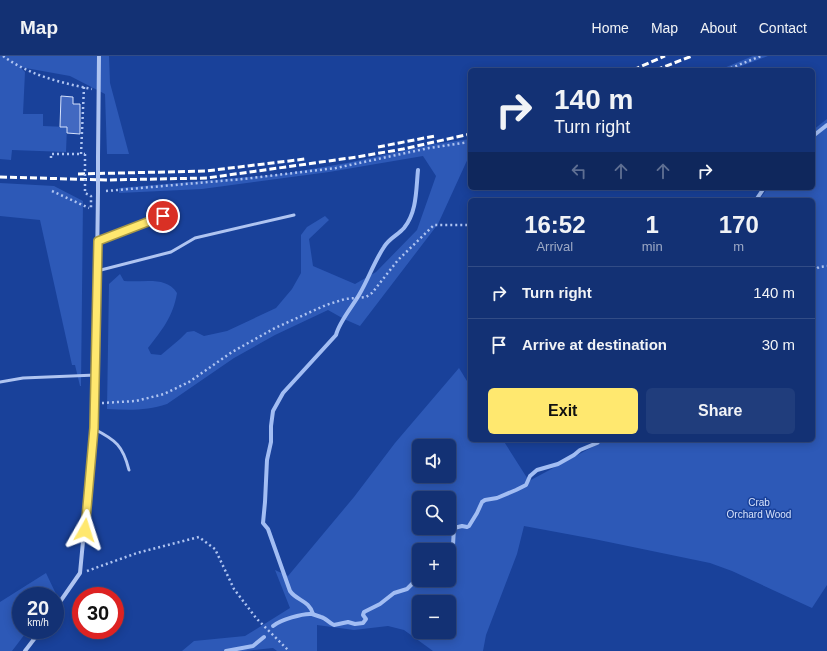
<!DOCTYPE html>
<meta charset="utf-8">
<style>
:root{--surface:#133174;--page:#203d7c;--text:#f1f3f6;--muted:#9da9c5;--line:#324c86;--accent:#ffe86f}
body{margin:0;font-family:Arial,sans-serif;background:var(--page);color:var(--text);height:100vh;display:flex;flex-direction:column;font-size:15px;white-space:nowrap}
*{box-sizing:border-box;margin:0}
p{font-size:13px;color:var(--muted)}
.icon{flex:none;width:22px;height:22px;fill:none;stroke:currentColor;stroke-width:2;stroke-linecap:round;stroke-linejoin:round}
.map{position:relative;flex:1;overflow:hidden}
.sheet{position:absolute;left:468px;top:142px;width:347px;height:244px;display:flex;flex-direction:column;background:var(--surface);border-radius:6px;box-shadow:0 2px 10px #0003,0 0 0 1px var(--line)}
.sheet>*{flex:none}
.hud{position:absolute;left:468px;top:12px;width:347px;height:122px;border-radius:6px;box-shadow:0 2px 10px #0003,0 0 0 1px var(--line);background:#133174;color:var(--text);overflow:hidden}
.buttons{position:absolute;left:412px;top:383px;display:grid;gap:8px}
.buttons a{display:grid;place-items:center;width:44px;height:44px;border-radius:6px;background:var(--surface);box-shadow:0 2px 10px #0003,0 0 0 1px var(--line);font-size:20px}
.speed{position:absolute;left:12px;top:531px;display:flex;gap:8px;font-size:20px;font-weight:700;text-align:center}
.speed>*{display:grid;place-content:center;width:52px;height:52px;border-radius:50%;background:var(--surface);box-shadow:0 2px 10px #0003,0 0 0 1px var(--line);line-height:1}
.speed small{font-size:10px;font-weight:400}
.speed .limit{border:6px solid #d22;background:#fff;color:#111}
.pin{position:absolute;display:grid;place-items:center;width:34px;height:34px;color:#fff;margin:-17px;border:2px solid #fff;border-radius:50%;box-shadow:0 1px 4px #0007}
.me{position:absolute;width:44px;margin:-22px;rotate:6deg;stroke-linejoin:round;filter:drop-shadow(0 0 3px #0008)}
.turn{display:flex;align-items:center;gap:14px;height:84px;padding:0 20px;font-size:18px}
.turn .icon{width:52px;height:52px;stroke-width:2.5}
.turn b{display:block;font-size:28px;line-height:34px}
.lanes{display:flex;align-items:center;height:38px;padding:0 20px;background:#0003;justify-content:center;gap:20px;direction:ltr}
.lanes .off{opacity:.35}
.eta{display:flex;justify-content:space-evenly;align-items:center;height:68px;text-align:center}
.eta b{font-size:24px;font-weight:700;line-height:28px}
.primary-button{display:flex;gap:8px;margin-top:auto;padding:8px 20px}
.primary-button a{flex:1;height:46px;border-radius:6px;background:var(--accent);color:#111;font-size:16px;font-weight:700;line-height:46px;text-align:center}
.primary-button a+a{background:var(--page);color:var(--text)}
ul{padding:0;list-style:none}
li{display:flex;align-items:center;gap:12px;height:52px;padding:0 20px;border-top:1px solid var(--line)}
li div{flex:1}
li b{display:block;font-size:15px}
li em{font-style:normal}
header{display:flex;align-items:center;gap:24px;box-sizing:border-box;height:56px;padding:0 20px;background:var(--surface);border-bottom:1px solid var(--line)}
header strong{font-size:19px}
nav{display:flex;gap:22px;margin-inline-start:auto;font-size:14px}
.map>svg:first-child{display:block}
.green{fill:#2d59b7;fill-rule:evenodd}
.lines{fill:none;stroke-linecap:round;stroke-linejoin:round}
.stream{stroke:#a2bdf3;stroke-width:4}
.building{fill:#4269c1;stroke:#d6e2fc}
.path{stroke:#afc4f1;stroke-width:2.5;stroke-dasharray:2 3;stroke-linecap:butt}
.service{stroke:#afc4f1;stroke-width:3}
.minor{stroke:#afc4f1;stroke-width:4}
.rail{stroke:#fff;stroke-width:3;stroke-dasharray:7 3;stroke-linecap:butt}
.path-bridge{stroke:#afc4f1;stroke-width:2.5;stroke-dasharray:2 3;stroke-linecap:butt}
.minor-bridge{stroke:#afc4f1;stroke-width:4}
.route-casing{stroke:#a69748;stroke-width:10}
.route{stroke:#ffe86f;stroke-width:7}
.labels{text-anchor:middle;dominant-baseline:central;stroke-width:3;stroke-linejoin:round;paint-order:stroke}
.park-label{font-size:10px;fill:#d6e2fc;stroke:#19419a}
</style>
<header>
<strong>Map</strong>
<nav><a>Home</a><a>Map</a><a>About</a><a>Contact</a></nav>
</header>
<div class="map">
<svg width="827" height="595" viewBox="0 0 827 595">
<rect width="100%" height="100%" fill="#19419a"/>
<!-- green -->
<g class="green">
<path d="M 0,0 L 109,0 L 110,27 L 129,98 L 107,98 L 105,38 L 70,20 L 20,11 L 25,16 L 23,58 L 43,58 L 43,70 L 67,71 L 66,96 L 12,94 L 11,104 L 0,103 Z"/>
<path d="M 753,0 L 768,0 L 731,14 L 719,14 Z"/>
<path d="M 827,63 L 827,529 L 812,552 L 732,515 L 710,507 L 594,483 L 524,470 L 517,498 L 486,579 L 483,595 L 433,595 L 404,574 L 388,570 L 354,574 L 317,569 L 317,595 L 277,595 L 273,592 L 244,595 L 182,595 L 194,585 L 245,580 L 290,552 L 275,514 L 288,520 L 354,441 L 395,387 L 459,312 L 470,330 L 470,384 L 503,384 L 529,425 L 598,388 L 601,384 L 813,384 L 813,144 L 759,144 L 768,132 L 813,132 L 813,74 ZM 419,390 L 449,390 L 449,420 L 419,420 ZM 419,442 L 449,442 L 449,472 L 419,472 ZM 419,494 L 449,494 L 449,524 L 419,524 ZM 419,546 L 449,546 L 449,576 L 419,576 Z"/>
<path d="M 470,83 L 470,98 L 438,168 L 360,270 L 344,263 L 328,254 L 275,279 L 234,302 L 167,348 C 147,355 128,354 107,353 L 109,228 L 120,218 L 124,225 C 142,227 166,219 177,237 C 173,261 162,274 148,292 L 151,298 L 161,299 L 180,283 L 187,276 L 194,275 L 204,280 L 227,275 L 276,252 L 292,233 L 301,217 L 301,179 L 307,171 L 325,160 L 329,164 L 309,183 L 313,210 L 355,228 L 376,216 L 417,174 L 436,120 L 423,100 L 329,116 L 202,133 L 119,137 L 119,132 L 282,118 L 347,107 L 428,89 Z"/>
<path d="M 0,127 L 54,130 L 83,145 L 81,330 L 80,330 L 75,309 L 72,309 L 40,164 L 0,160 Z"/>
<path d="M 46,517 L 56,538 L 55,540 L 21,540 L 21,574 L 28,574 L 12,595 L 0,595 L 0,546 Z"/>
</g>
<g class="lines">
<!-- stream -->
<g class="stream">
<path d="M 813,80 L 827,69"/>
<path d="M 756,144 L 764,132"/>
<path d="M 449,496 L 453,489 L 454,472 L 462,470 L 467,471 L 469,470 L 477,457 L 482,446 L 485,444 L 497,442 L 516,434 L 526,429 L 530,420 L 537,414 L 558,408 L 574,399 L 580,394 L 597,387 L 600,384"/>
<path d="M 313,558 C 309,544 297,545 290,535 L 268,473 L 263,467 L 265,446 L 267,404 L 271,386 L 271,370 L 273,355 L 283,337 L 336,279 C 339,266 352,251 359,239 C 368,224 374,206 384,191 C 389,182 398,179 404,172 C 417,156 416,134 418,114"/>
<path d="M 273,570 C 280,564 303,557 312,558 C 315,559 318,560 321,561 C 326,562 329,567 334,569 L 348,566 L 355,568 L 363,567 L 366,563 L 363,559 L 364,556 L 380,548 L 394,537 L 407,533 L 414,526 L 425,524"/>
<path d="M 226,595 L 253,590 L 264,581"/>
</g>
</g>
<!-- building -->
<path class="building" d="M 61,40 L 73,41 L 73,48 L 80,48 L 80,78 L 67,77 L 67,71 L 60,71 Z"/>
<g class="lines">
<!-- path -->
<g class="path">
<path d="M 3,0 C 29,19 61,27 92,33"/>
<path d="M 726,14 L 761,0"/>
<path d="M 84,31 L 81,98 L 85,98"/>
<path d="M 51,102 L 51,98 L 81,98"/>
<path d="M 52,135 L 89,152"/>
<path d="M 106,135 L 243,123 L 336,112 L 429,92 L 470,86"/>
<path d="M 813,215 L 819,211 L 827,210"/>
<path d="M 102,347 L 136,345 L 164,338 L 189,326 L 232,296 L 275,272 L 326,249 L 345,243 L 366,241 L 372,237 L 398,204 L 434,169 L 470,169"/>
<path d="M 87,515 L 137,497 L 199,481 L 215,493 L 234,533 L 256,562 L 289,595"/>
</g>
<!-- service -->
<g class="service">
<path d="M 98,185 L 163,160"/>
<path d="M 97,215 L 171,196 L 195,182 L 294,159"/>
<path d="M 0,326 L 23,322 L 96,319"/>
<path d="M 94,373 C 116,384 123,390 129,414"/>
</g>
<!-- minor -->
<g class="minor">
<path d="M 98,101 L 99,0"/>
<path d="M 55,553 L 80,517 L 95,359 L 98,136"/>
<path d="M 25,595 L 41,574"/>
</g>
<!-- rail -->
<g class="rail">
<path d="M 633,14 L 665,0"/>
<path d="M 656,14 L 692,0"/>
<path d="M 378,91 L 435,80"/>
<path d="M 78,118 L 206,115 L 305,103"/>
<path d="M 0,121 L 107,124 L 207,122 L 357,101 L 403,93 L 470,78"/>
</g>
<!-- path-bridge -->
<path class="path-bridge" d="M 85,98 L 85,137 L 91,140 L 91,153"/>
<!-- minor-bridge -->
<path class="minor-bridge" d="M 98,101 L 98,136"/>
</g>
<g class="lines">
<!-- route casing -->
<g class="route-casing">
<path id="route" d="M 85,474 L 94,372 L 98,185 L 163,160"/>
</g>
<!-- route -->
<use href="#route" class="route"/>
</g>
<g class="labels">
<!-- park labels -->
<g class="park-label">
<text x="759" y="446">Crab<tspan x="759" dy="12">Orchard Wood</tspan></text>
</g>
</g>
</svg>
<div class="buttons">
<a><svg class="icon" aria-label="sound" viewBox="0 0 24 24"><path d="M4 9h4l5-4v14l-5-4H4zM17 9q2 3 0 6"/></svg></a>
<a><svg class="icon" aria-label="search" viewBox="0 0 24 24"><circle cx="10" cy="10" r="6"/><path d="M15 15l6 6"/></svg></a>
<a>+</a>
<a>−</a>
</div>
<div class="speed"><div>20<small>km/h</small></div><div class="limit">30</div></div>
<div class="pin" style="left:163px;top:160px;background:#d93025"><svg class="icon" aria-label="arrive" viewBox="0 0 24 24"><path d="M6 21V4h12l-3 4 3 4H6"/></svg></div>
<svg class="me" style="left:85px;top:474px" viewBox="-20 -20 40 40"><path d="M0-17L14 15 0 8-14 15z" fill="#ffe86f" stroke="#fff" stroke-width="4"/></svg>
<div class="hud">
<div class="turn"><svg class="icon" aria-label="right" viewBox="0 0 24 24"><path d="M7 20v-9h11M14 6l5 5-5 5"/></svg><div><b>140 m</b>Turn right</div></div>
<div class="lanes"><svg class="icon off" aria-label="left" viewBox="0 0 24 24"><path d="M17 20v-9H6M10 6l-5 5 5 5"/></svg><svg class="icon off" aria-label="ahead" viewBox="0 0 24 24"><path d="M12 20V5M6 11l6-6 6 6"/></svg><svg class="icon off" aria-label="ahead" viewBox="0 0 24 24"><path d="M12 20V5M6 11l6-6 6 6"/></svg><svg class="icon" aria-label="right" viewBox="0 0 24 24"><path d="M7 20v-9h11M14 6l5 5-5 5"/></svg></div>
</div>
<section class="sheet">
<div class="eta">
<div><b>16:52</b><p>Arrival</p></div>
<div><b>1</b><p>min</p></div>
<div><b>170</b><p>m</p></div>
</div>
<ul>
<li><svg class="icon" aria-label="right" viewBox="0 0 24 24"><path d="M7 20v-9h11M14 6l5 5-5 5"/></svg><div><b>Turn right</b></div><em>140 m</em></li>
<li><svg class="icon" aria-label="arrive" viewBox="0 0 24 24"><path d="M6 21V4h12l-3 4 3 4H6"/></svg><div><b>Arrive at destination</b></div><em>30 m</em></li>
</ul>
<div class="primary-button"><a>Exit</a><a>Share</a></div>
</section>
</div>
